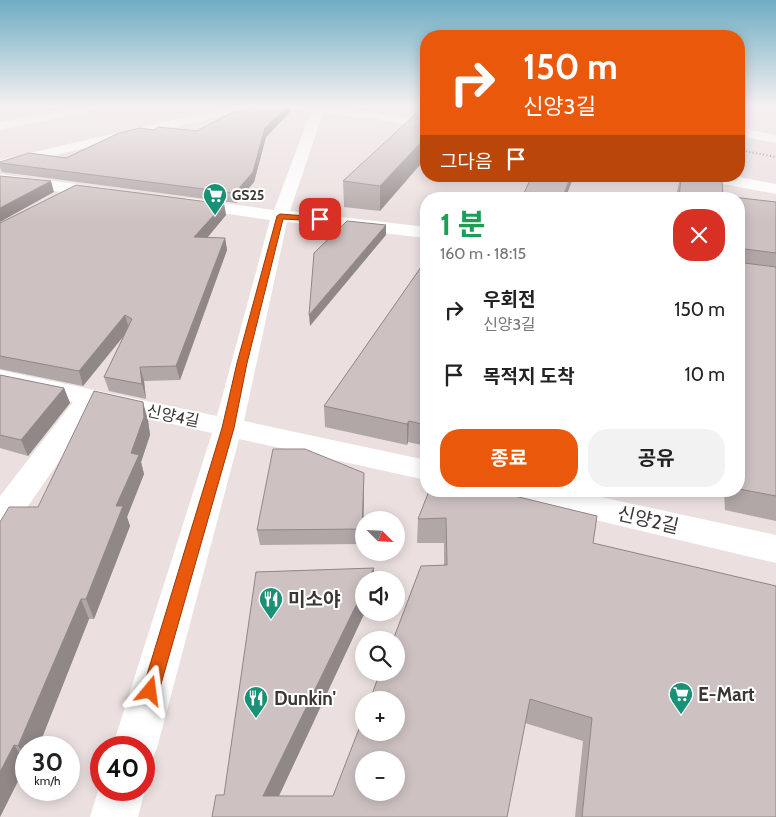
<!DOCTYPE html>
<html lang="ko">
<meta charset="utf-8">
<style>
:root{--surface:#fff;--page:#f2f2f2;--text:#222;--muted:#767676;--accent:#ea580c}
body{margin:0;font-family:Cabin,"Noto Sans KR",sans-serif;background:var(--page);color:var(--text);height:100vh;display:flex;flex-direction:column;font-size:19px;white-space:nowrap}
*{box-sizing:border-box;margin:0}
p{font-size:16px;color:var(--muted)}
.icon{flex:none;width:28px;height:28px;fill:none;stroke:currentColor;stroke-width:2;stroke-linecap:round;stroke-linejoin:round}
.map{position:relative;flex:1;overflow:hidden}
.panel{position:absolute;left:420px;top:192px;width:325px;height:305px;display:flex;flex-direction:column;background:var(--surface);border-radius:20px;box-shadow:0 2px 12px #0003}
.panel>*{flex:none}
.banner{position:absolute;left:420px;top:30px;width:325px;height:152px;border-radius:20px;box-shadow:0 2px 12px #0003;background:#ea580c;color:#fff;overflow:hidden}
.needle{width:32px;rotate:114deg}
.fabs{position:absolute;left:355px;top:511px;display:grid;gap:10px}
.fabs a{display:grid;place-items:center;width:50px;height:50px;border-radius:50%;background:var(--surface);box-shadow:0 2px 12px #0003;font-size:25px}
.speed{position:absolute;left:15px;top:736px;display:flex;gap:10px;font-size:25px;font-weight:700;text-align:center}
.speed>*{display:grid;place-content:center;width:65px;height:65px;border-radius:50%;background:var(--surface);box-shadow:0 2px 12px #0003;line-height:1}
.speed small{font-size:12px;font-weight:400}
.speed .limit{border:8px solid #d22;background:#fff;color:#111}
.pin{position:absolute;display:grid;place-items:center;width:42px;height:42px;color:#fff;margin:-21px;border-radius:10px;box-shadow:0 2px 8px #0006}
.me{position:absolute;width:55px;margin:-28px;rotate:16deg;stroke-linejoin:round;filter:drop-shadow(0 0 4px #0008)}
.turn{display:flex;align-items:center;gap:18px;height:105px;padding:0 20px;font-size:22px}
.turn .icon{width:65px;height:65px;stroke-width:2.5}
.turn b{display:block;font-size:35px;line-height:42px}
.then{display:flex;align-items:center;height:48px;padding:0 20px;background:#0003;gap:10px;font-size:19px}
.round{display:grid;place-items:center;flex:none;width:52px;height:52px;border-radius:20px;background:var(--page)}
.headline{display:flex;align-items:center;justify-content:space-between;height:85px;padding:0 20px}
h1{font-size:30px;font-weight:700;line-height:38px;color:#1e9e55}
.cta{display:flex;gap:10px;margin-top:auto;padding:10px 20px}
.cta a{flex:1;height:58px;border-radius:20px;background:var(--accent);color:#fff;font-size:20px;font-weight:700;line-height:58px;text-align:center}
.cta a+a{background:var(--page);color:var(--text)}
ul{padding:0;list-style:none}
li{display:flex;align-items:center;gap:15px;height:65px;padding:0 20px}
li div{flex:1}
li b{display:block;font-size:19px}
li em{font-style:normal}
.map>svg:first-child{display:block}
.lines{fill:none;stroke-linecap:round;stroke-linejoin:round}
.minor{fill:#fff;fill-rule:evenodd}
.highway{fill:#fff;fill-rule:evenodd}
.rail{stroke:#76706f;stroke-width:2;stroke-dasharray:1 2.5;stroke-linecap:butt}
.wall{fill:#b0a7a6;fill-rule:evenodd}
.shaded-wall{fill:#908887}
.building{fill:#cdc2c1;stroke:#908887;fill-rule:evenodd}
.route{fill:#ea580c;stroke:#983908}
.labels{text-anchor:middle;dominant-baseline:central;stroke-width:4;stroke-linejoin:round;paint-order:stroke}
.far-poi-label{font-size:14px;font-weight:bold;fill:#3a3635;stroke:#fff;text-anchor:start}
.street-label{font-size:16px;fill:#3a3635;stroke:#fff}
.near-street-label{font-size:19px;fill:#3a3635;stroke:#fff}
.near-poi-label{font-size:19px;font-weight:bold;fill:#3a3635;stroke:#fff;text-anchor:start}
</style>
<div class="map">
<svg width="776" height="817" viewBox="0 0 776 817">
<rect width="100%" height="100%" fill="#ebe0df"/>
<g class="lines">
<!-- minor -->
<g class="minor">
<path d="M 232,106 L 254,106 L 248,110 L 4,167 L 0,166 L 0,160 Z"/>
<path d="M 289,106 C 336,106 380,112 426,121 L 426,129 L 376,119 L 323,113 L 290,211 L 426,227 L 426,238 L 287,222 L 244,421 L 426,460 L 426,480 L 239,439 L 157,748 L 150,764 L 144,766 L 144,748 L 112,748 L 212,433 L 97,407 L 12,529 L 0,532 L 0,496 L 73,402 L 0,386 L 0,370 L 217,416 L 270,220 L 188,208 L 182,207 L 180,203 L 182,199 L 188,198 L 274,210 L 311,111 L 295,110 Z"/>
<path d="M 739,128 L 776,135 L 776,143 L 739,136 Z"/>
<path d="M 0,174 L 108,188 L 116,193 L 108,198 L 0,184 Z"/>
<path d="M 699,176 L 733,176 L 776,184 L 776,194 L 707,181 Z"/>
<path d="M 504,491 L 573,491 L 776,535 L 776,563 L 520,502 L 509,499 Z"/>
<path d="M 101,781 L 101,790 L 144,790 L 144,788 L 145,790 L 138,817 L 90,817 Z"/>
</g>
<!-- highway -->
<path class="highway" d="M 78,106 L 103,106 L 97,110 L 0,130 L 0,122 Z"/>
<!-- rail -->
<path class="rail" d="M 739,150 L 776,157"/>
</g>
<!-- wall -->
<g class="wall">
<path d="M 426,109 L 380,211 L 344,207 L 343,181 Z"/>
<path d="M 242,112 L 290,112 L 266,137 L 254,182 L 236,203 L 2,172 L 0,168 L 0,162 L 66,158 L 154,130 L 197,131 Z"/>
<path d="M 681,176 L 723,196 L 776,202 L 776,521 L 725,510 L 724,491 L 739,491 L 739,199 L 676,199 L 677,191 Z"/>
<path d="M 224,204 L 226,215 L 207,238 L 225,238 L 227,250 L 180,380 L 144,381 L 146,399 L 109,391 L 104,377 L 124,336 L 83,386 L 0,369 L 0,223 Z"/>
<path d="M 426,260 L 426,446 L 408,442 L 407,445 L 325,427 L 324,406 Z"/>
<path d="M 0,375 L 64,388 L 70,403 L 28,456 L 0,448 Z"/>
<path d="M 148,420 L 150,435 L 141,462 L 144,474 L 127,517 L 130,526 L 94,619 L 89,619 L 38,748 L 26,748 L 26,765 L 0,817 L 38,507 Z"/>
<path d="M 364,487 L 363,544 L 260,545 L 257,530 Z"/>
<path d="M 429,491 L 494,491 L 597,516 L 593,543 L 776,586 L 776,817 L 575,817 L 583,741 L 525,723 L 507,817 L 212,817 L 216,795 L 224,795 L 256,572 L 374,568 L 374,580 L 364,580 L 364,612 L 365,612 L 279,796 L 333,796 L 364,716 L 364,732 L 396,732 L 396,700 L 370,700 L 380,672 L 396,672 L 396,640 L 393,640 L 421,566 L 444,565 L 444,543 L 417,543 L 418,519 ZM 364,760 L 396,760 L 396,792 L 364,792 Z"/>
</g>
<!-- shaded-wall -->
<g class="shaded-wall">
<path d="M 287,106 L 289,106 L 290,112 L 266,137 L 254,182 L 236,203 L 235,193 L 265,128 Z"/>
<path d="M 426,137 L 426,158 L 380,211 L 380,186 Z"/>
<path d="M 571,176 L 574,176 L 565,199 L 562,199 Z"/>
<path d="M 51,181 L 54,192 L 0,222 L 0,208 Z"/>
<path d="M 224,204 L 226,215 L 197,250 L 194,237 Z"/>
<path d="M 386,225 L 386,235 L 310,326 L 309,315 Z"/>
<path d="M 225,238 L 227,250 L 180,380 L 176,366 Z"/>
<path d="M 125,315 L 129,329 L 83,386 L 79,371 Z"/>
<path d="M 140,367 L 144,381 L 146,399 L 142,384 Z"/>
<path d="M 64,388 L 70,403 L 28,456 L 21,440 Z"/>
<path d="M 143,402 L 148,420 L 150,435 L 141,462 L 144,474 L 127,517 L 130,526 L 94,619 L 86,599 L 131,453 Z"/>
<path d="M 409,421 L 408,442 L 407,445 L 407,424 Z"/>
<path d="M 364,473 L 364,487 L 363,544 L 362,529 Z"/>
<path d="M 374,568 L 374,580 L 368,580 Z"/>
<path d="M 364,589 L 364,612 L 365,612 L 269,817 L 263,796 Z"/>
<path d="M 81,599 L 89,619 L 38,748 L 26,748 L 26,758 L 18,746 Z"/>
<path d="M 14,745 L 26,762 L 26,765 L 0,817 L 0,772 Z"/>
</g>
<!-- building -->
<g class="building">
<path d="M 253,106 L 287,106 L 265,128 L 253,172 L 235,193 L 0,163 L 0,162 L 29,153 L 66,158 L 119,133 L 140,128 L 154,130 L 158,127 L 197,131 L 233,112 L 242,112 Z"/>
<path d="M 421,109 L 426,109 L 426,137 L 380,186 L 343,181 Z"/>
<path d="M 0,176 L 51,181 L 0,208 Z"/>
<path d="M 532,176 L 571,176 L 562,199 L 521,199 Z"/>
<path d="M 681,176 L 722,181 L 723,196 L 776,202 L 776,253 L 745,249 L 743,250 L 744,263 L 776,267 L 776,496 L 739,489 L 739,199 L 679,199 Z"/>
<path d="M 76,185 L 224,204 L 194,237 L 225,238 L 176,366 L 140,367 L 142,384 L 104,377 L 132,319 L 125,315 L 79,371 L 0,356 L 0,223 Z"/>
<path d="M 347,221 L 386,225 L 309,315 L 314,253 Z"/>
<path d="M 426,260 L 426,425 L 409,421 L 407,424 L 324,406 Z"/>
<path d="M 0,375 L 64,388 L 21,440 L 0,435 Z"/>
<path d="M 94,391 L 143,402 L 144,417 L 131,453 L 139,455 L 116,506 L 123,506 L 86,599 L 81,599 L 18,746 L 14,745 L 0,772 L 0,522 L 9,507 L 38,507 Z"/>
<path d="M 273,449 L 305,449 L 364,473 L 362,529 L 257,530 Z"/>
<path d="M 429,491 L 494,491 L 597,516 L 593,543 L 776,586 L 776,817 L 582,817 L 592,718 L 530,699 L 507,817 L 212,817 L 216,795 L 224,795 L 256,572 L 374,568 L 368,580 L 364,580 L 364,589 L 263,796 L 333,796 L 364,716 L 364,732 L 396,732 L 396,700 L 370,700 L 380,672 L 396,672 L 396,640 L 393,640 L 421,566 L 447,565 L 446,518 L 418,519 ZM 364,760 L 396,760 L 396,792 L 364,792 Z"/>
</g>
<!-- sky -->
<linearGradient id="sky" x2="0" y2="1"><stop stop-color="#6eadc3"/><stop offset="0.48" stop-color="#f6f1f1"/><stop offset="1" stop-color="#f6f1f1" stop-opacity="0"/></linearGradient>
<rect width="776" height="221" fill="url(#sky)"/>
<!-- route -->
<path class="route" d="M 280,214 L 320,217 L 324,219 L 320,221 L 283,219 L 247,363 L 234,428 L 159,691 L 157,697 L 150,699 L 144,697 L 142,691 L 222,428 L 237,363 L 277,216 Z"/>
<!-- icons -->
<defs>
<g id="supermarket-pin" transform="scale(1.25)"><path d="M0 17L-7.5 6A9.5 9.5 0 1 1 7.5 6Z" fill="#189175" stroke="#fff"/><path d="M-6-5.5h2.5l.6 2H6L4.5 2H-2.5L-4.4-4H-6ZM-1.5 3.2a1.3 1.3 0 1 0 .1 0ZM3 3.2a1.3 1.3 0 1 0 .1 0Z" fill="#fff"/></g>
<g id="restaurant-pin" transform="scale(1.25)"><path d="M0 17L-7.5 6A9.5 9.5 0 1 1 7.5 6Z" fill="#189175" stroke="#fff"/><path d="M-5-6h1v4h1v-4h1v4h1v-4h1v5L-1.5 .5V6h-2V.5L-5-1ZM5-6V6H3V1.5H1.5Q1.5-4 5-6Z" fill="#fff"/></g>
</defs>
<g fill-rule="evenodd">
<use href="#supermarket-pin" x="215" y="195"/>
<use href="#restaurant-pin" x="271" y="599"/>
<use href="#supermarket-pin" x="681" y="694"/>
<use href="#restaurant-pin" x="256" y="698"/>
</g>
<g class="labels">
<!-- far-poi labels -->
<g class="far-poi-label">
<text x="232" y="195">GS25</text>
</g>
<!-- street labels -->
<g class="street-label">
<text transform="translate(173 416) rotate(12)">신양4길</text>
</g>
<!-- near-street labels -->
<g class="near-street-label">
<text transform="translate(648 520) rotate(13)">신양2길</text>
</g>
<!-- near-poi labels -->
<g class="near-poi-label">
<text x="288" y="599">미소야</text>
<text x="698" y="694">E-Mart</text>
<text x="274" y="698">Dunkin'</text>
</g>
</g>
</svg>
<div class="fabs">
<a><svg class="needle" viewBox="-14 -14 28 28"><path d="M0-13l5 13h-10z" fill="#e53935"/><path d="M0 13l5-13h-10z" fill="#767676"/></svg></a>
<a><svg class="icon" aria-label="sound" viewBox="0 0 24 24"><path d="M4 9h4l5-4v14l-5-4H4zM17 9q2 3 0 6"/></svg></a>
<a><svg class="icon" aria-label="search" viewBox="0 0 24 24"><circle cx="10" cy="10" r="6"/><path d="M15 15l6 6"/></svg></a>
<a>+</a>
<a>−</a>
</div>
<div class="speed"><div>30<small>km/h</small></div><div class="limit">40</div></div>
<div class="pin" style="left:320px;top:219px;background:#d93025"><svg class="icon" aria-label="arrive" viewBox="0 0 24 24"><path d="M6 21V4h12l-3 4 3 4H6"/></svg></div>
<svg class="me" style="left:150px;top:691px" viewBox="-20 -20 40 40"><path d="M0-17L14 15 0 8-14 15z" fill="#ea580c" stroke="#fff" stroke-width="4"/></svg>
<div class="banner">
<div class="turn"><svg class="icon" aria-label="right" viewBox="0 0 24 24"><path d="M7 20v-9h11M14 6l5 5-5 5"/></svg><div><b>150 m</b>신양3길</div></div>
<div class="then">그다음<svg class="icon" aria-label="arrive" viewBox="0 0 24 24"><path d="M6 21V4h12l-3 4 3 4H6"/></svg></div>
</div>
<section class="panel">
<div class="headline"><div><h1>1 분</h1><p>160 m · 18:15</p></div><a class="round" style="background:#d93025;color:#fff"><svg class="icon" aria-label="close" viewBox="0 0 24 24"><path d="M6 6l12 12M18 6L6 18"/></svg></a></div>
<ul>
<li><svg class="icon" aria-label="right" viewBox="0 0 24 24"><path d="M7 20v-9h11M14 6l5 5-5 5"/></svg><div><b>우회전</b><p>신양3길</p></div><em>150 m</em></li>
<li><svg class="icon" aria-label="arrive" viewBox="0 0 24 24"><path d="M6 21V4h12l-3 4 3 4H6"/></svg><div><b>목적지 도착</b></div><em>10 m</em></li>
</ul>
<div class="cta"><a>종료</a><a>공유</a></div>
</section>
</div>
